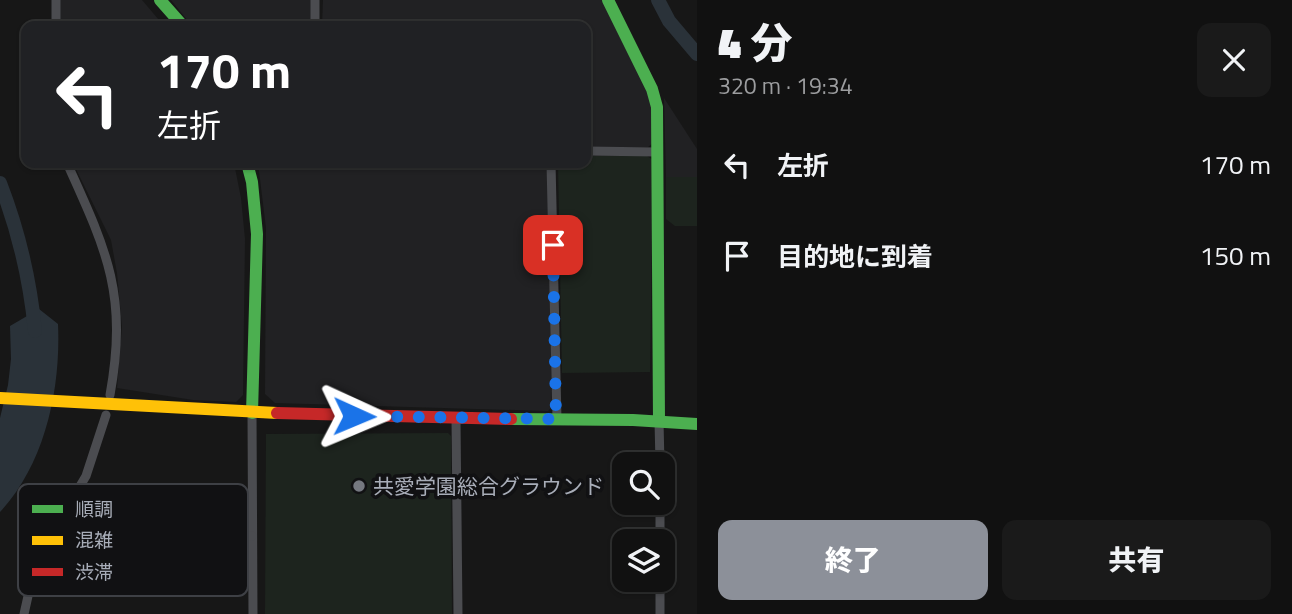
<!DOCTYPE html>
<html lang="ja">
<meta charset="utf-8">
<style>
:root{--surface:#111;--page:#1a1a1a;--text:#f1f3f6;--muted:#9c9d9f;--line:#303131;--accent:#8c9099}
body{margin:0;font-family:"Titillium Web","Noto Sans JP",sans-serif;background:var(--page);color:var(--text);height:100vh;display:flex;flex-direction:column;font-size:26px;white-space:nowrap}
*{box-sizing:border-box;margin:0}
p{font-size:23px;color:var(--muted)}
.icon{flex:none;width:38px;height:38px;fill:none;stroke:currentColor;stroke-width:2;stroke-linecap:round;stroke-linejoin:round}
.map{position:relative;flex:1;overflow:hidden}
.details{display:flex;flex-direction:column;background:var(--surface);width:595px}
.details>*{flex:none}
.top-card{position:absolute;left:21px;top:21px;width:570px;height:147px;border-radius:14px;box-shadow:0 2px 5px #0004,0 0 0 2px var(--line);background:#202124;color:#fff;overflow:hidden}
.buttons{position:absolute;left:612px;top:452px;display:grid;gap:14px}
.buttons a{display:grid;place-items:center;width:63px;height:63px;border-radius:14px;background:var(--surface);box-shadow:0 2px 5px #0004,0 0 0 2px var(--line);font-size:35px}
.pin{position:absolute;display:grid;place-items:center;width:60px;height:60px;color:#fff;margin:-30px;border-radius:14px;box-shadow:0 4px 10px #0006}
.me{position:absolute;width:77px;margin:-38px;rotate:91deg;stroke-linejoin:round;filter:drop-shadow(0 0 5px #0008)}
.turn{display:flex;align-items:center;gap:24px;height:147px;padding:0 21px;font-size:32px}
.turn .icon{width:91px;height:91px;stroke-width:2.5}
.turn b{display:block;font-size:49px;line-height:60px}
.round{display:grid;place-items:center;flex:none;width:74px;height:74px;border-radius:14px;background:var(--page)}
.overview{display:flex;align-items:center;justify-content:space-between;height:119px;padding:0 21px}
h1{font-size:42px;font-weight:800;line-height:52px}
.primary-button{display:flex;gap:14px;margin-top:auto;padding:14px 21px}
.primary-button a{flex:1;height:80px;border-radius:14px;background:var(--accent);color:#fff;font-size:28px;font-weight:800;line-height:80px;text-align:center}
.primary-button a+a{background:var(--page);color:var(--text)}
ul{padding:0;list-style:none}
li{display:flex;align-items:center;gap:21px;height:91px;padding:0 21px}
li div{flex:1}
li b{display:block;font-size:26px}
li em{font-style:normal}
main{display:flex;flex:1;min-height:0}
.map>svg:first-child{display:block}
.built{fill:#212123}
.green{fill:#1d241e}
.water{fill:#2a3239}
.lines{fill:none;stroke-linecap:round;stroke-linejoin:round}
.river{stroke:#2a3239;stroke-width:14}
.street{stroke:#4b4c50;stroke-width:9}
.fast{stroke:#4caf50;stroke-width:12}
.slow{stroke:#ffc107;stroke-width:12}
.jam{stroke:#c62828;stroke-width:12}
.route{stroke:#1a73e8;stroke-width:12;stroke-dasharray:0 21.6}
.poi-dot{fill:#757880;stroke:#111113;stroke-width:2.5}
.labels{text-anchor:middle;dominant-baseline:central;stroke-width:7;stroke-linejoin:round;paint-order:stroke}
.poi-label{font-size:21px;fill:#a8adb8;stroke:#111113;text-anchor:start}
.key{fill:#111113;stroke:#3e4045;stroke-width:2}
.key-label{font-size:19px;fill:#a8adb8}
</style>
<main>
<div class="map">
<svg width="697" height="614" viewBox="0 0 697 614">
<rect width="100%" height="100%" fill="#171717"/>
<!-- built -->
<g class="built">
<path d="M 60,0 L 142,0 L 164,26 L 60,26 Z"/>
<path d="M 171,0 L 311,0 L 311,26 L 192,26 Z"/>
<path d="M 323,0 L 602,0 L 651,97 L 653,143 L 648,147 L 586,147 L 586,26 L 322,26 Z"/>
<path d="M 664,98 L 697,149 L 697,177 L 666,177 Z"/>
<path d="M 73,163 L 234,163 L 241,198 L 245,239 L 243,395 L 236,402 L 193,400 L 117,388 L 122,327 L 117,273 L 111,240 Z"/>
<path d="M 258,163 L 548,163 L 552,407 L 548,411 L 275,403 L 265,394 L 266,228 Z"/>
</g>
<!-- green -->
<g class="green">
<path d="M 586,156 L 647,156 L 653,160 L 650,372 L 562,373 L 558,163 L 586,163 Z"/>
<path d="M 666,177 L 697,177 L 697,226 L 675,226 L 666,219 Z"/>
<path d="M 448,433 L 451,436 L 452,614 L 265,614 L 266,434 Z"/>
</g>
<!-- water -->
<path class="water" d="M 39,309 L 58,324 C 61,389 45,464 0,512 L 0,418 L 8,385 L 11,359 L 10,326 Z"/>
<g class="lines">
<!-- river -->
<g class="river">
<path d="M 658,0 L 669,21 L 697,54"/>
<path d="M 0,183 C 19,232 30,279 35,331"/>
</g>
<!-- street -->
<g class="street">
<path d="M 56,26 L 56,0"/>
<path d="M 315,26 L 315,0"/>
<path d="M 586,151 L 657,152"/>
<path d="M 67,163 C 107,251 128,295 110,395"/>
<path d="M 551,163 L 557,419"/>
<path d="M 252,413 L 253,614"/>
<path d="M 456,419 L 458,614"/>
<path d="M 659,421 L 660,464"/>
<path d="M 660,502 L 660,541"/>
<path d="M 660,579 L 660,614"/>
<path d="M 30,585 L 140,586 C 150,572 138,551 148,538 L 252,536"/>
<path d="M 24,614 L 39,547 L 70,503 L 86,476 L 106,415"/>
</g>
<!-- fast -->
<g class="fast">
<path d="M 160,0 L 183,26"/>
<path d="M 608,0 L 652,89 L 657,107 L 659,421"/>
<path d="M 247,163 L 252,182 L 257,234 L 252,413"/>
<path d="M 511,419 L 633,420 L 697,424"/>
</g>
<!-- slow -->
<path class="slow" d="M 0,398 L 277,413"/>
<!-- jam -->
<path class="jam" d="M 277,413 L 511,419"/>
</g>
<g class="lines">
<!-- route -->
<path class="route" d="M 354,416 L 556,419 L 553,245"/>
</g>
<!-- markers -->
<circle class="poi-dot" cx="359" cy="486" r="7"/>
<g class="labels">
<!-- poi labels -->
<g class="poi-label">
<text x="373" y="486">共愛学園総合グラウンド</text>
</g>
</g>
<!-- legend -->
<rect x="18" y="484" width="230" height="112" rx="10" class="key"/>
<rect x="32" y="505" width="31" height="8" fill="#4caf50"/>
<rect x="32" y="536" width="31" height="9" fill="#ffc107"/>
<rect x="32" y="568" width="31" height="8" fill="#c62828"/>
<g class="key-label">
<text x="75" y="516">順調</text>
<text x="75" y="547">混雑</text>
<text x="75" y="579">渋滞</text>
</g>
</svg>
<div class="buttons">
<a><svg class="icon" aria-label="search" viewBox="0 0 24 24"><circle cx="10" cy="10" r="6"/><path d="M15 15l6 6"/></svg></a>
<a><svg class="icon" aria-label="layers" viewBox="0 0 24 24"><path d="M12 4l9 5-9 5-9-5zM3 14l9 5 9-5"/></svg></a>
</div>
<div class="pin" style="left:553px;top:245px;background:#d93025"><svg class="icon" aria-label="arrive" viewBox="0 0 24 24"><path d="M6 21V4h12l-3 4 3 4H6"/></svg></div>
<svg class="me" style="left:354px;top:416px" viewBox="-20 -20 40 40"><path d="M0-17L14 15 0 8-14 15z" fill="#1a73e8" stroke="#fff" stroke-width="4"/></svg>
<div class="top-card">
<div class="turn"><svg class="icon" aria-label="left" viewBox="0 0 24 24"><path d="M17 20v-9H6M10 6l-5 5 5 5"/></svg><div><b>170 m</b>左折</div></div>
</div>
</div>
<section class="details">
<div class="overview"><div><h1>4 分</h1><p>320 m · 19:34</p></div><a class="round"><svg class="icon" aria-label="close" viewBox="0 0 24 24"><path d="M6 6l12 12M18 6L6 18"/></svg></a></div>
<ul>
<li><svg class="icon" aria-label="left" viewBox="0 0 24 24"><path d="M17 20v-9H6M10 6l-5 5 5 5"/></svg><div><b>左折</b></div><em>170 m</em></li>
<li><svg class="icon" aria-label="arrive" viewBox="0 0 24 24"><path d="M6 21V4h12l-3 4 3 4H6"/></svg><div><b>目的地に到着</b></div><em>150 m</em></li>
</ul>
<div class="primary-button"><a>終了</a><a>共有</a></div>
</section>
</main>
